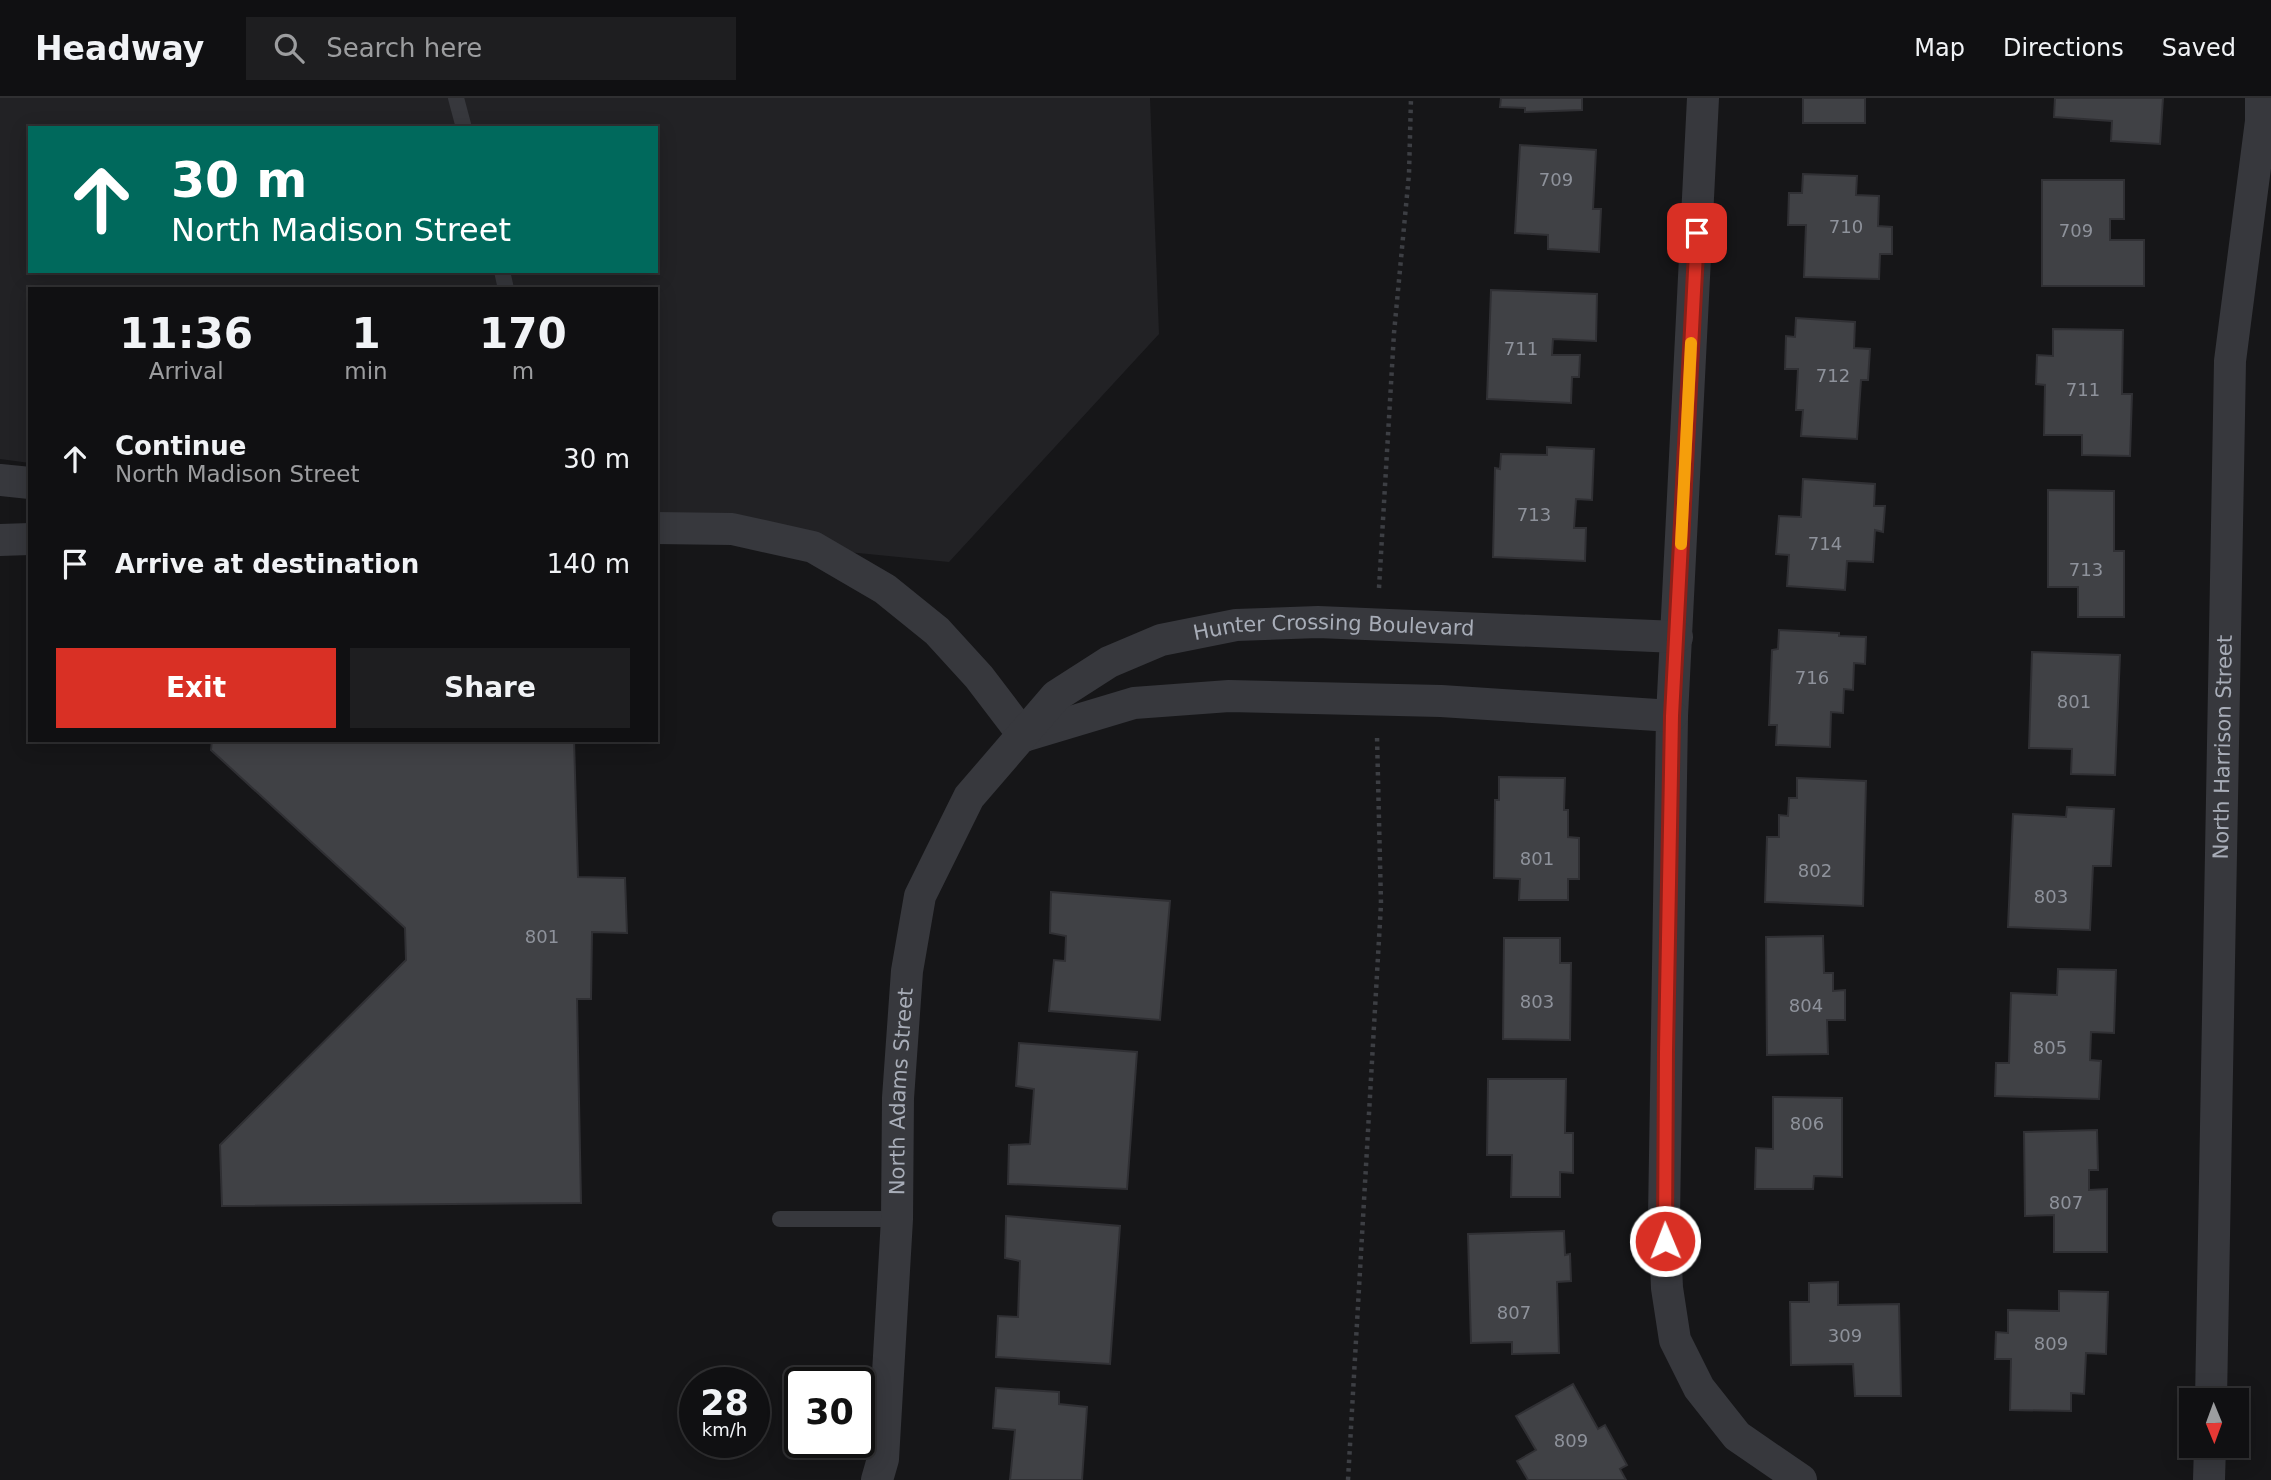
<!DOCTYPE html>
<style>
:root{--surface:#101012;--page:#1e1e20;--text:#f1f3f6;--muted:#9c9d9f;--line:#303032;--accent:#d93025}
body{margin:0;font-family:"DejaVu Sans",sans-serif;background:var(--page);color:var(--text);height:100vh;display:flex;flex-direction:column;font-size:26px;white-space:nowrap}
*{box-sizing:border-box;margin:0}
p{font-size:23px;color:var(--muted)}
.icon{flex:none;width:38px;height:38px;fill:none;stroke:currentColor;stroke-width:2;stroke-linecap:round;stroke-linejoin:round}
.map{position:relative;flex:1;overflow:hidden}
.side{position:absolute;left:28px;top:189px;width:630px;height:455px;display:flex;flex-direction:column;background:var(--surface);border-radius:0px;box-shadow:0 4px 18px #0003,0 0 0 2px var(--line)}
.side>*{flex:none}
.banner{position:absolute;left:28px;top:28px;width:630px;height:147px;border-radius:0px;box-shadow:0 4px 18px #0003,0 0 0 2px var(--line);background:#00695c;color:#fff;overflow:hidden}
.needle{width:46px;rotate:179deg}
.controls{position:absolute;left:2179px;top:1290px;display:grid;gap:14px}
.controls a{display:grid;place-items:center;width:70px;height:70px;border-radius:0px;background:var(--surface);box-shadow:0 4px 18px #0003,0 0 0 2px var(--line);font-size:35px}
.speed{position:absolute;left:679px;top:1269px;display:flex;gap:14px;font-size:35px;font-weight:700;text-align:center}
.speed>*{display:grid;place-content:center;width:91px;height:91px;border-radius:50%;background:var(--surface);box-shadow:0 4px 18px #0003,0 0 0 2px var(--line);line-height:1}
.speed small{font-size:18px;font-weight:400}
.speed .limit{border:4px solid #111;border-radius:10px;background:#fff;color:#111}
.pin{position:absolute;display:grid;place-items:center;width:60px;height:60px;color:#fff;margin:-30px;border-radius:14px;box-shadow:0 4px 10px #0006}
.me{position:absolute;width:77px;margin:-38px;rotate:359deg;stroke-linejoin:round;filter:drop-shadow(0 0 5px #0008)}
.turn{display:flex;align-items:center;gap:24px;height:147px;padding:0 28px;font-size:32px}
.turn .icon{width:91px;height:91px;stroke-width:2.5}
.turn b{display:block;font-size:49px;line-height:60px}
.eta{display:flex;justify-content:space-evenly;align-items:center;height:119px;text-align:center}
.eta b{font-size:42px;font-weight:800;line-height:49px}
.action{display:flex;gap:14px;margin-top:auto;padding:14px 28px}
.action a{flex:1;height:80px;border-radius:0px;background:var(--accent);color:#fff;font-size:28px;font-weight:800;line-height:80px;text-align:center}
.action a+a{background:var(--page);color:var(--text)}
ul{padding:0;list-style:none}
li{display:flex;align-items:center;gap:21px;height:105px;padding:0 28px}
li div{flex:1}
li b{display:block;font-size:26px}
li em{font-style:normal}
header{display:flex;align-items:center;gap:42px;box-sizing:border-box;height:98px;padding:0 35px;background:var(--surface);border-bottom:2px solid var(--line)}
header strong{font-size:33px}
nav{display:flex;gap:38px;margin-inline-start:auto;font-size:24px}
.search{width:490px;height:63px;background:var(--page);display:flex;align-items:center;gap:18px;box-sizing:border-box;padding:0 24px;border-radius:0px;color:var(--muted);font-size:26px}
.map>svg:first-child{display:block}
.built{fill:#222225;fill-rule:evenodd}
.building{fill:#404145;stroke:#303034;stroke-width:2}
.lines{fill:none;stroke-linecap:round;stroke-linejoin:round}
.path{stroke:#3d3f44;stroke-width:4.5;stroke-dasharray:3.5 5;stroke-linecap:butt}
.service{stroke:#37383d;stroke-width:16}
.minor{stroke:#37383d;stroke-width:32}
.route-casing{stroke:#8d1f18;stroke-width:18}
.route{stroke:#d93025;stroke-width:12}
.slow{stroke:#f59e0b;stroke-width:12}
.labels{text-anchor:middle;dominant-baseline:central;stroke-width:5;stroke-linejoin:round;paint-order:stroke}
.number-label{font-size:18px;fill:#8e929b}
.street-label{font-size:21px;fill:#a8adb8;stroke:#111113}
</style>
<header>
<strong>Headway</strong>
<div class="search"><svg class="icon" aria-label="search" viewBox="0 0 24 24"><circle cx="10" cy="10" r="6"/><path d="M15 15l6 6"/></svg>Search here</div>
<nav><a>Map</a><a>Directions</a><a>Saved</a></nav>
</header>
<div class="map">
<svg width="2271" height="1382" viewBox="0 0 2271 1382">
<rect width="100%" height="100%" fill="#161618"/>
<!-- built -->
<path class="built" d="M 0,0 L 1150,0 L 1159,236 L 949,464 L 656,435 L 656,191 L 30,191 L 30,365 L 0,361 ZM 30,30 L 656,30 L 656,173 L 30,173 Z"/>
<!-- building -->
<g class="building">
<path d="M 1501,0 L 1582,0 L 1582,12 L 1525,14 L 1525,10 L 1500,9 Z"/>
<rect x="1803" y="0" width="62" height="25"/>
<path d="M 2055,0 L 2163,0 L 2160,46 L 2111,43 L 2112,23 L 2054,19 Z"/>
<path d="M 1520,47 L 1596,52 L 1593,111 L 1601,111 L 1599,154 L 1548,151 L 1548,137 L 1515,135 Z"/>
<path d="M 1803,76 L 1857,78 L 1856,97 L 1879,98 L 1878,128 L 1892,129 L 1892,156 L 1880,156 L 1879,181 L 1804,179 L 1806,127 L 1788,127 L 1789,95 L 1802,95 Z"/>
<path d="M 2042,82 L 2124,82 L 2124,121 L 2110,121 L 2110,142 L 2144,142 L 2144,188 L 2042,188 Z"/>
<path d="M 1491,192 L 1597,196 L 1596,243 L 1553,241 L 1552,257 L 1580,257 L 1579,279 L 1572,279 L 1571,305 L 1487,301 Z"/>
<path d="M 1796,220 L 1855,224 L 1854,250 L 1870,251 L 1868,282 L 1861,282 L 1857,341 L 1801,338 L 1803,312 L 1796,312 L 1798,271 L 1785,271 L 1786,238 L 1795,239 Z"/>
<path d="M 2053,231 L 2123,232 L 2122,296 L 2132,296 L 2130,358 L 2082,357 L 2082,337 L 2044,337 L 2045,287 L 2036,286 L 2037,257 L 2053,258 Z"/>
<path d="M 1547,349 L 1594,351 L 1592,402 L 1576,401 L 1574,430 L 1586,430 L 1585,463 L 1493,459 L 1495,370 L 1500,371 L 1501,356 L 1547,357 Z"/>
<path d="M 1803,381 L 1875,386 L 1874,408 L 1885,408 L 1883,434 L 1875,432 L 1873,464 L 1847,463 L 1845,492 L 1787,488 L 1789,457 L 1776,456 L 1779,418 L 1801,419 Z"/>
<path d="M 2048,392 L 2114,393 L 2114,453 L 2124,453 L 2124,519 L 2078,519 L 2078,489 L 2048,489 Z"/>
<path d="M 1779,532 L 1839,535 L 1839,538 L 1866,539 L 1865,566 L 1854,565 L 1853,592 L 1844,591 L 1843,615 L 1831,614 L 1830,649 L 1776,647 L 1777,627 L 1769,627 L 1772,552 L 1778,551 Z"/>
<path d="M 2032,554 L 2120,557 L 2115,677 L 2071,676 L 2072,651 L 2029,650 Z"/>
<path d="M 212,642 L 574,642 L 578,779 L 625,780 L 627,835 L 592,834 L 591,901 L 577,901 L 581,1105 L 222,1108 L 220,1047 L 406,862 L 405,830 L 211,652 Z"/>
<path d="M 1499,679 L 1565,680 L 1564,712 L 1568,712 L 1568,739 L 1579,740 L 1579,781 L 1568,781 L 1568,802 L 1519,802 L 1520,781 L 1494,780 L 1495,702 L 1499,702 Z"/>
<path d="M 1797,680 L 1866,683 L 1863,808 L 1765,804 L 1767,739 L 1779,739 L 1779,717 L 1788,718 L 1789,700 L 1797,700 Z"/>
<path d="M 2067,709 L 2114,711 L 2111,768 L 2093,768 L 2090,832 L 2008,829 L 2013,716 L 2066,719 Z"/>
<path d="M 1051,794 L 1170,803 L 1160,922 L 1049,913 L 1054,862 L 1065,863 L 1066,838 L 1050,835 Z"/>
<path d="M 1823,838 L 1824,875 L 1833,875 L 1833,893 L 1845,892 L 1845,922 L 1827,922 L 1828,956 L 1767,957 L 1766,839 Z"/>
<path d="M 1504,840 L 1560,840 L 1560,865 L 1571,865 L 1570,942 L 1503,941 Z"/>
<path d="M 2058,871 L 2116,872 L 2114,935 L 2091,934 L 2090,962 L 2101,963 L 2099,1001 L 1995,998 L 1996,965 L 2009,965 L 2011,895 L 2057,897 Z"/>
<path d="M 1019,945 L 1137,954 L 1127,1091 L 1008,1086 L 1009,1047 L 1030,1046 L 1034,991 L 1016,988 Z"/>
<path d="M 1488,981 L 1566,981 L 1565,1035 L 1573,1035 L 1573,1075 L 1560,1074 L 1560,1099 L 1511,1099 L 1512,1057 L 1487,1057 Z"/>
<path d="M 1773,999 L 1842,1000 L 1842,1079 L 1814,1078 L 1813,1091 L 1755,1091 L 1756,1050 L 1773,1051 Z"/>
<path d="M 2097,1032 L 2098,1072 L 2089,1072 L 2089,1092 L 2107,1091 L 2107,1154 L 2054,1154 L 2054,1117 L 2025,1118 L 2024,1034 Z"/>
<path d="M 1006,1118 L 1120,1128 L 1110,1266 L 996,1259 L 998,1218 L 1018,1219 L 1020,1163 L 1005,1160 Z"/>
<path d="M 1564,1133 L 1565,1157 L 1570,1156 L 1571,1183 L 1557,1184 L 1559,1255 L 1512,1256 L 1512,1244 L 1471,1245 L 1468,1136 Z"/>
<path d="M 1838,1184 L 1838,1207 L 1899,1206 L 1901,1298 L 1855,1298 L 1853,1266 L 1791,1267 L 1790,1204 L 1809,1204 L 1809,1185 Z"/>
<path d="M 2059,1193 L 2108,1194 L 2106,1256 L 2086,1255 L 2084,1296 L 2071,1295 L 2071,1313 L 2010,1312 L 2011,1261 L 1995,1261 L 1996,1234 L 2008,1235 L 2008,1212 L 2059,1213 Z"/>
<path d="M 1573,1286 L 1598,1331 L 1605,1327 L 1627,1367 L 1620,1371 L 1626,1382 L 1528,1382 L 1517,1363 L 1536,1352 L 1516,1318 Z"/>
<path d="M 996,1290 L 1059,1294 L 1059,1306 L 1087,1309 L 1082,1382 L 1010,1382 L 1015,1332 L 993,1330 Z"/>
</g>
<g class="lines">
<!-- path -->
<g class="path">
<path d="M 1379,490 L 1394,235 L 1409,76 L 1411,0"/>
<path d="M 1348,1382 L 1381,806 L 1377,638"/>
</g>
<!-- service -->
<g class="service">
<path d="M 456,0 L 464,30"/>
<path d="M 502,173 L 506,191"/>
<path d="M 780,1121 L 897,1121"/>
</g>
<!-- minor -->
<g class="minor">
<path d="M 1703,0 L 1672,618 L 1664,1120 L 1667,1190 L 1675,1242 L 1699,1290 L 1737,1338 L 1801,1382"/>
<path d="M 0,382 L 30,385"/>
<path d="M 656,430 L 732,431 L 813,449 L 885,491 L 937,533 L 979,579 L 1024,638"/>
<path d="M 0,442 L 30,441"/>
<path d="M 1024,638 L 1134,605 L 1229,598 L 1441,603 L 1672,618"/>
<path id="s1" d="M 2211,1302 L 2230,263 L 2261,23 L 2261,0"/>
<path id="s2" d="M 877,1382 L 883,1361 L 897,1121 L 898,1000 L 907,873 L 920,798 L 969,699 L 1056,598 L 1109,564 L 1161,542 L 1236,527 L 1318,524 L 1677,539"/>
<path d="M 2209,1382 L 2210,1348"/>
</g>
</g>
<g class="lines">
<!-- route casing -->
<g class="route-casing">
<path id="route" d="M 1665,1143 L 1666,953 L 1672,618 L 1697,135"/>
</g>
<!-- route -->
<use href="#route" class="route"/>
<!-- slow -->
<path class="slow" d="M 1681,446 L 1691,245"/>
</g>
<g class="labels">
<!-- number labels -->
<g class="number-label">
<text x="1556" y="81">709</text>
<text x="1846" y="128">710</text>
<text x="2076" y="132">709</text>
<text x="1521" y="250">711</text>
<text x="1833" y="277">712</text>
<text x="2083" y="291">711</text>
<text x="1534" y="416">713</text>
<text x="1825" y="445">714</text>
<text x="2086" y="471">713</text>
<text x="1812" y="579">716</text>
<text x="2074" y="603">801</text>
<text x="1537" y="760">801</text>
<text x="1815" y="772">802</text>
<text x="2051" y="798">803</text>
<text x="542" y="838">801</text>
<text x="1537" y="903">803</text>
<text x="1806" y="907">804</text>
<text x="2050" y="949">805</text>
<text x="1807" y="1025">806</text>
<text x="2066" y="1104">807</text>
<text x="1514" y="1214">807</text>
<text x="1845" y="1237">309</text>
<text x="2051" y="1245">809</text>
<text x="1571" y="1342">809</text>
</g>
<!-- street labels -->
<g class="street-label">
<text stroke="none"><textPath href="#s2" startOffset="1124">Hunter Crossing Boulevard</textPath></text>
<text stroke="none"><textPath href="#s1" startOffset="653">North Harrison Street</textPath></text>
<text stroke="none"><textPath href="#s2" startOffset="390">North Adams Street</textPath></text>
</g>
</g>
</svg>
<div class="controls">
<a><svg class="needle" viewBox="-14 -14 28 28"><path d="M0-13l5 13h-10z" fill="#e53935"/><path d="M0 13l5-13h-10z" fill="#9c9d9f"/></svg></a>
</div>
<div class="speed"><div>28<small>km/h</small></div><div class="limit">30</div></div>
<div class="pin" style="left:1697px;top:135px;background:#d93025"><svg class="icon" aria-label="arrive" viewBox="0 0 24 24"><path d="M6 21V4h12l-3 4 3 4H6"/></svg></div>
<svg class="me" style="left:1665px;top:1143px" viewBox="-20 -20 40 40"><circle r="17" fill="#d93025" stroke="#fff" stroke-width="3"/><path d="M0-11L8 9 0 5-8 9z" fill="#fff"/></svg>
<div class="banner">
<div class="turn"><svg class="icon" aria-label="ahead" viewBox="0 0 24 24"><path d="M12 20V5M6 11l6-6 6 6"/></svg><div><b>30 m</b>North Madison Street</div></div>
</div>
<section class="side">
<div class="eta">
<div><b>11:36</b><p>Arrival</p></div>
<div><b>1</b><p>min</p></div>
<div><b>170</b><p>m</p></div>
</div>
<ul>
<li><svg class="icon" aria-label="ahead" viewBox="0 0 24 24"><path d="M12 20V5M6 11l6-6 6 6"/></svg><div><b>Continue</b><p>North Madison Street</p></div><em>30 m</em></li>
<li><svg class="icon" aria-label="arrive" viewBox="0 0 24 24"><path d="M6 21V4h12l-3 4 3 4H6"/></svg><div><b>Arrive at destination</b></div><em>140 m</em></li>
</ul>
<div class="action"><a>Exit</a><a>Share</a></div>
</section>
</div>
